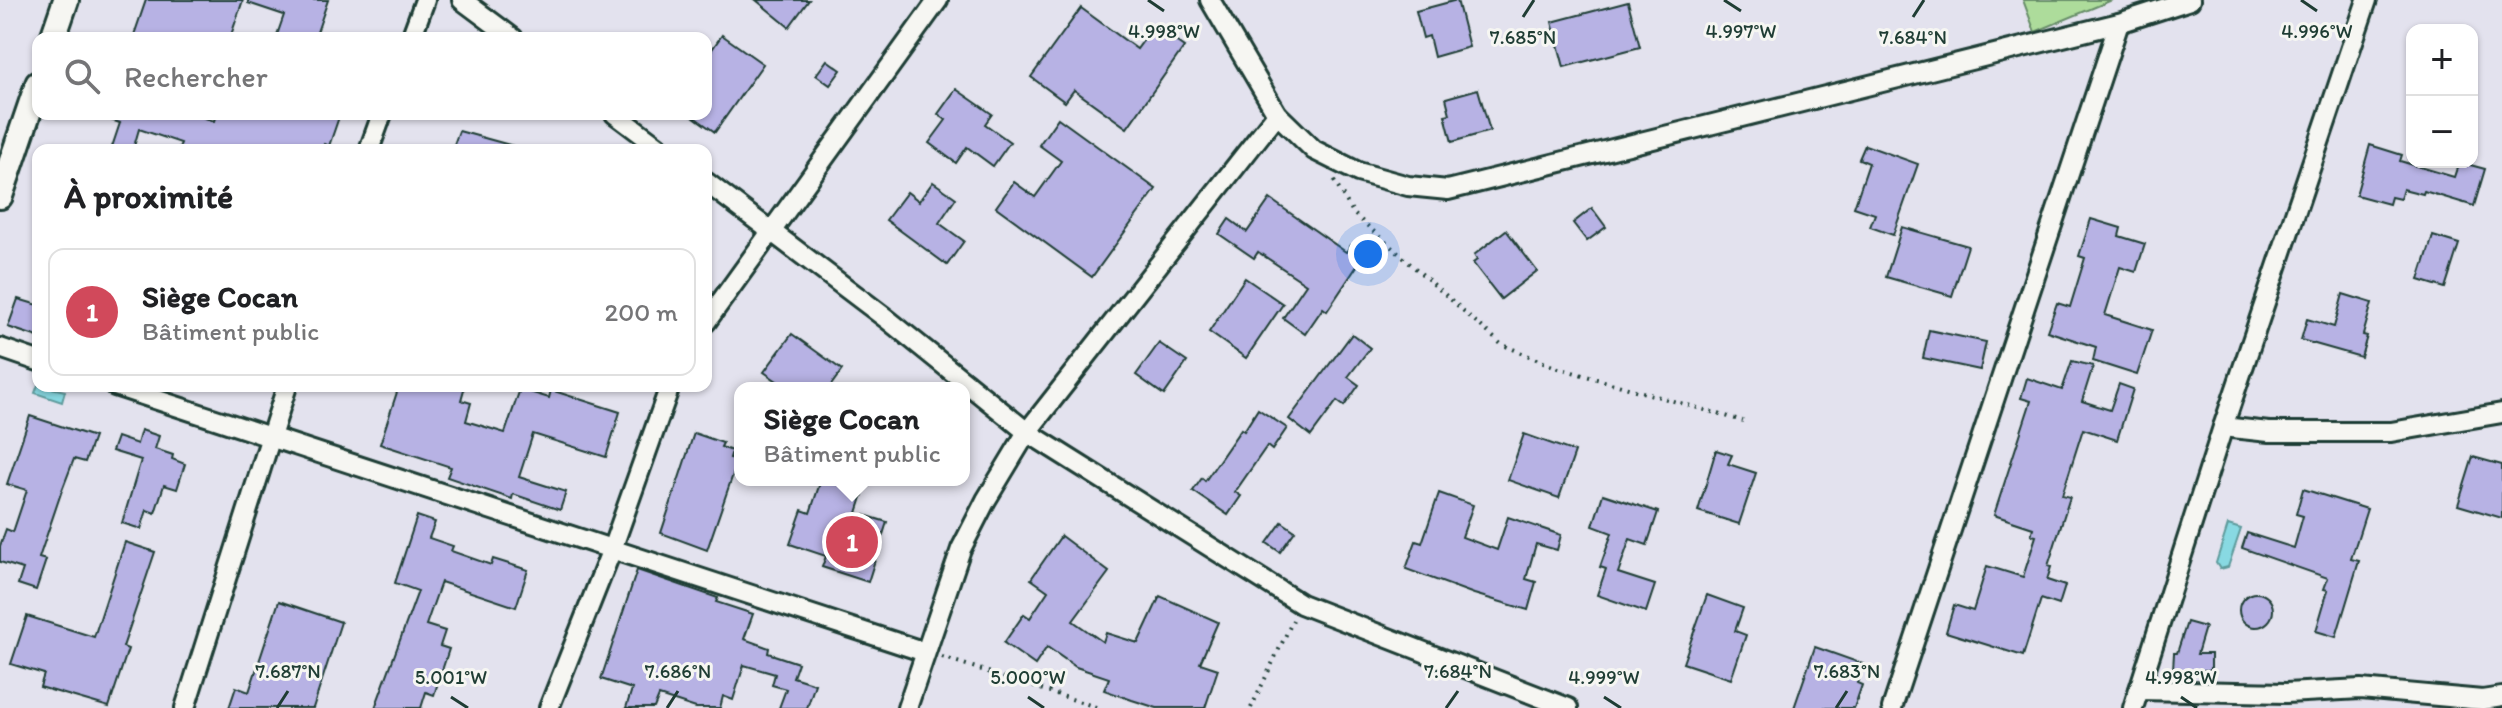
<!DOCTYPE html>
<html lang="fr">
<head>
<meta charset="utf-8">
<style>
	body { margin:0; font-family:Itim,sans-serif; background:#f2f2f2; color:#202124 }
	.controls { position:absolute; right:24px; top:24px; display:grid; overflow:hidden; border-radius:16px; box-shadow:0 2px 6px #0004 }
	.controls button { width:72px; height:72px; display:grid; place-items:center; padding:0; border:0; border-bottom:2px solid #e0e0e0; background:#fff; color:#202124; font:40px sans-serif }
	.you { position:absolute; left:1368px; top:254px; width:28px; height:28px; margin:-20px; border:6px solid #fff; border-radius:50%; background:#1a73e8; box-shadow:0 0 0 12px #1a73e833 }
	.badge { display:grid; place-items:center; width:52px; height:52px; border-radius:50%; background:#d1495b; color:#fff; font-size:26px; font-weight:700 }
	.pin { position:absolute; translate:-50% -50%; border:4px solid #fff; box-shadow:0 2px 8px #0006 }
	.popup { position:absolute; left:734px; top:382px; width:236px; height:104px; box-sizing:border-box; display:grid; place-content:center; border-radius:16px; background:#fff; filter:drop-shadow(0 2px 6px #0005); font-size:26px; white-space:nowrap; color:#757577 }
	.popup b { font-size:30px; color:#202124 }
	.popup::after { content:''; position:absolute; left:50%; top:100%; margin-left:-16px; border:16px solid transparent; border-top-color:#fff }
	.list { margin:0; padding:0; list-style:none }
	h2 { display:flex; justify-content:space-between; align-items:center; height:104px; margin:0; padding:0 32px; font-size:34px }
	h2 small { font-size:26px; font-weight:400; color:#757577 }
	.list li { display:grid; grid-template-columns:52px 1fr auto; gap:24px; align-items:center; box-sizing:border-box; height:128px; margin:0 16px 16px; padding:0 16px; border:2px solid #e0e0e0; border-radius:16px }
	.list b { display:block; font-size:30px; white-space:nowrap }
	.list p { margin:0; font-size:26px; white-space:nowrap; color:#757577 }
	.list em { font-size:26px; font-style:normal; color:#757577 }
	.icon { flex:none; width:44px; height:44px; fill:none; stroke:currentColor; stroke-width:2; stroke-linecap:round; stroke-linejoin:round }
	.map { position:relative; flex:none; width:2502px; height:708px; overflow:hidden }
	.search { position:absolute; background:#fff; box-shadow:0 2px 6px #0004; left:32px; top:32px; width:680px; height:88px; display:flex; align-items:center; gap:20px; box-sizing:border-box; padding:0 28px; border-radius:16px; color:#757577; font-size:30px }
	.panel { position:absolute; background:#fff; box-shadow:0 2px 6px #0004; left:32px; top:144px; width:680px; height:248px; border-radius:16px }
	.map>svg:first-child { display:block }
</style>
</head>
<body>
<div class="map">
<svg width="2502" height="708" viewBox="0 0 2502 708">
	<rect width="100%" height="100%" fill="#e3e2ee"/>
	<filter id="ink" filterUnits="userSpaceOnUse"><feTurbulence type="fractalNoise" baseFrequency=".0125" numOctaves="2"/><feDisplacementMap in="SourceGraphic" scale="16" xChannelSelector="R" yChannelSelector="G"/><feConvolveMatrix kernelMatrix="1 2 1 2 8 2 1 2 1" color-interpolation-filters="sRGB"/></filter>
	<g filter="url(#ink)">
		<path fill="#addc9b" stroke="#668c68" stroke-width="2" d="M2023 0H2112L2035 32Z"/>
		<g fill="#88d9e2" stroke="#5e9b9c" stroke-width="2">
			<path d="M38 385 65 391 62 402 35 393Z"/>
			<path d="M2228 525 2241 529 2228 567 2220 569 2216 563Z"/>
		</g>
		<g fill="#b7b2e4" stroke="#1f3d34" stroke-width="2">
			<path d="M146 0H243L230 38H133Z"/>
			<path d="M248 0H328L315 38H276L284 15 248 3Z"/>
			<path d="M756 0H809L789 27Z"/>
			<path d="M1457 0 1469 47 1434 57 1429 36 1423 38 1416 11Z"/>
			<path d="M1628 2 1640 47 1564 67 1552 22Z"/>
			<path d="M1081 8 1137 49 1154 26 1184 47 1127 128 1074 90 1065 102 1031 77Z"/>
			<path d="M722 35 763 64 715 132 690 114H706V58Z"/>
			<path d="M827 60 841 70 830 85 816 75Z"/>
			<path d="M956 89 992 114 985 124 1010 142 993 166 967 147 956 163 929 143 946 120 938 114Z"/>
			<path d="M1478 89 1490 131 1452 142 1445 115 1450 114 1446 98Z"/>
			<path d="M103 114H193L214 121 216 114H330L339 117 329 146 324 144 322 150H178L181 143 139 129 133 150H111L120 123 102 117Z"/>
			<path d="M1058 118 1156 189 1092 277 996 207 1014 182 1035 197 1061 161 1039 145Z"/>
			<path d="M459 131 517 147 516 150H452Z"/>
			<path d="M1865 145 1918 164 1893 235 1870 227 1875 214 1854 207 1869 163 1859 159Z"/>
			<path d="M2370 145 2402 155 2400 161 2454 177 2459 162 2485 169 2474 206 2424 191 2423 194 2403 189 2400 199 2391 197 2389 204 2356 195Z"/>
			<path d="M933 182 956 198 939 223 964 241 947 265 886 220 907 192 919 201Z"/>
			<path d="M1270 199 1346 252 1351 245 1365 254 1327 311 1323 308 1305 334 1283 318 1306 284 1258 252 1254 258 1219 234 1229 219 1247 232Z"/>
			<path d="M1592 208 1606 227 1587 241 1573 223Z"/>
			<path d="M2091 219 2121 228 2119 236 2145 244 2136 272 2120 267 2105 315 2152 330 2137 375 2093 361 2096 347 2047 331 2057 303 2070 307 2085 258 2079 256Z"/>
			<path d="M1902 227 1968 246 1952 296 1886 277Z"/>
			<path d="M1506 230 1537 271 1501 299 1473 263 1477 260 1474 255Z"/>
			<path d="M2433 236 2459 244 2445 288 2419 280Z"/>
			<path d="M1245 278 1283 304 1246 358 1209 332Z"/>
			<path d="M2343 294 2372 303 2363 335 2367 336 2361 357 2301 340 2307 319 2334 327Z"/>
			<path d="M18 299 38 305V337L8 327Z"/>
			<path d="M1929 330 1986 342 1980 370 1923 358Z"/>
			<path d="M792 334 842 370 829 388H787L764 372Z"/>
			<path d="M1352 334 1370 348 1348 377 1359 385 1344 406 1337 401 1311 436 1289 419Z"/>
			<path d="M1159 343 1187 362 1164 395 1136 375Z"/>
			<path d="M2072 361 2093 366 2082 401 2110 410 2119 384 2133 389 2117 440 2083 429 2062 495 2070 497 2048 566 2051 567 2047 580 2065 586 2059 605 2041 599 2023 656 1946 632 1954 605 1973 611 1987 566 2023 577 2036 536 2031 535 2033 528 1994 515 2031 401 2021 398 2027 378 2062 390Z"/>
			<path d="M399 386H465L461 400 471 403 466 421 505 433 520 389 549 398 551 390 620 412 606 457 533 434 519 477 566 492 560 510 513 494 512 499 447 477 451 467 380 444Z"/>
			<path d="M1258 409 1287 428 1272 450 1267 446 1235 492 1241 496 1228 515 1193 491 1202 478 1205 481 1241 429 1244 431Z"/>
			<path d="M30 416 94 437 85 462 74 459 61 493 39 558 46 560 36 590 18 584 23 569 0 562V546L6 529 13 532 27 490 7 484Z"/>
			<path d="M141 430 159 436 155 449 173 455 172 459 185 464 177 489 164 485 155 513 147 510 141 529 122 523 141 460 112 451 117 437 137 444Z"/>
			<path d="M694 433 723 443 721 447 732 451 730 458 738 460 707 550 661 533Z"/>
			<path d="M1524 434 1575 452 1559 498 1508 480Z"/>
			<path d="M1716 450 1732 455 1728 464 1756 473 1739 524 1698 511Z"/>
			<path d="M2473 457 2502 465V518L2458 505Z"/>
			<path d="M821 480H844L842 484 864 491 857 513 887 522 868 582 822 567 826 556 790 544 802 510 810 513Z"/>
			<path d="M2303 489 2367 509 2351 559 2359 561 2336 637 2316 631 2328 590 2324 589 2328 578 2242 548 2247 533 2294 548 2303 516 2296 514Z"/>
			<path d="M1439 493 1473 505 1462 537 1497 550 1508 517 1561 535 1557 550 1536 544 1526 579 1536 582 1528 610 1474 594 1406 569 1416 541 1422 543Z"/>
			<path d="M1603 494 1658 512 1647 545 1630 539 1618 573 1655 585 1646 612 1597 595 1606 569 1600 567 1612 533 1593 526Z"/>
			<path d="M417 516 435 522 429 538 453 546 451 551 491 565 493 559 528 570 516 607 441 582 426 625 445 631 440 646 449 649 434 695 426 692 421 708H375L418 591 395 583Z"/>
			<path d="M1282 522 1295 531 1280 552 1267 543Z"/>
			<path d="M1061 536 1109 572 1073 621 1103 642 1106 633 1138 643 1160 596 1218 622 1200 663 1218 669 1205 708H1157L1132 700 1104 690 1109 678 1076 667 1047 647 1035 665 1004 643 1024 614 1030 618 1048 591 1031 579Z"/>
			<path d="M125 542 155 552 123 647 128 649 109 707 40 687 44 674 11 664 27 616 94 637Z"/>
			<path d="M637 570 718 598 716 602 753 614 744 639 769 648 768 653 798 663 793 677 815 684 807 708H779L786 689 772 685 775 674 744 665 733 700 723 696 720 708H696L659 696 654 708H626L632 689 601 679Z"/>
			<circle cx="2256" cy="610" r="17"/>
			<path d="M1707 595 1743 608 1735 631 1746 635 1731 679 1683 663Z"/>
			<path d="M279 601 341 622 313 708H229L236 687 249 692Z"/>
			<path d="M2187 622 2205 627 2197 654H2211V670H2173L2174 653H2177Z"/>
			<path d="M1815 647 1863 664 1857 683 1862 685 1854 708H1794Z"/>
		</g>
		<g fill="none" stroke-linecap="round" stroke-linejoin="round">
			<defs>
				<g id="minor">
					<path d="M462 0 513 38"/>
					<path d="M1210 0 1277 114 1314 150 1358 172 1408 186 1448 190 2119 23 2190 0"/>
					<path d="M411 38 425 0"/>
					<path d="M615 114 663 150"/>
					<path d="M369 150 382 114"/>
					<path d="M706 182 887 319 1027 432 1301 604 1568 708"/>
					<path d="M706 322 938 0"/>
					<path d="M0 348 38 361"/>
					<path d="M115 386 925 652"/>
					<path d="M2223 427 2269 432H2391L2502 413"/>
					<path d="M2139 690 2286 693 2361 689 2482 700 2502 697"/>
					<path d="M185 708 287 386"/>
					<path d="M549 708 612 549 670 386"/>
					<path d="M907 708 961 549 986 500 1027 432 1277 114"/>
					<path d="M1892 708 2119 23"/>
					<path d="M2133 708 2223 427 2367 0"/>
				</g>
				<g id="tertiary">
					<path d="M53 38 66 0"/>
					<path d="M0 196 38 84"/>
				</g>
			</defs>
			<use href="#minor" stroke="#1f3d34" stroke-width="24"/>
			<use href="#tertiary" stroke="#1f3d34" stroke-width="30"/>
			<g stroke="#1f3d34" stroke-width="4" stroke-dasharray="2 6" stroke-linecap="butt">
				<path d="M1334 181 1354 214 1501 344 1555 367 1743 421"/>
				<path d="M942 657 1099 708"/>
				<path d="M1251 708 1293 620"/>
			</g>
			<use href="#minor" stroke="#f6f6f2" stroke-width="18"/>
			<use href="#tertiary" stroke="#f6f6f2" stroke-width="24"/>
		</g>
	</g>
	<path fill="none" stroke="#1f3d34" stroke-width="3" d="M1148 0 1164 11M1724 0 1741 11M2301 0 2317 11M1523 17 1534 0M1913 17 1924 0M451 697 468 708M1028 697 1044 708M1604 697 1621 708M2181 697 2197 708M277 708 288 691M667 708 678 691M1446 708 1458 691M1836 708 1847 691"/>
	<g font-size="20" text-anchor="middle" fill="#1f3d34" stroke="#f6f6f2" stroke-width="6" stroke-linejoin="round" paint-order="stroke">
		<text x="2317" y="38">4.996°W</text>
		<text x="1164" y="38">4.998°W</text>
		<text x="1741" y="38">4.997°W</text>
		<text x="1523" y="44">7.685°N</text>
		<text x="1913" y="44">7.684°N</text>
		<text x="288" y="678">7.687°N</text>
		<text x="678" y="678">7.686°N</text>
		<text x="1458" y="678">7.684°N</text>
		<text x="1847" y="678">7.683°N</text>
		<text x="451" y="684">5.001°W</text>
		<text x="1028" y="684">5.000°W</text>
		<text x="1604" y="684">4.999°W</text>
		<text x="2181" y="684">4.998°W</text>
	</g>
</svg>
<div class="controls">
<button>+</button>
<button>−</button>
</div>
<div class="you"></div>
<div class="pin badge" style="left:852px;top:542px">1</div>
<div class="popup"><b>Siège Cocan</b>Bâtiment public</div>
<div class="search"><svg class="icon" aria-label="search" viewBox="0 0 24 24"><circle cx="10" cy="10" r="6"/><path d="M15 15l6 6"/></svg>Rechercher</div>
<section class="panel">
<h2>À proximité<small></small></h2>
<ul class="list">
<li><span class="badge">1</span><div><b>Siège Cocan</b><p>Bâtiment public</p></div><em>200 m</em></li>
</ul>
</section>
</div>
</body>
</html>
